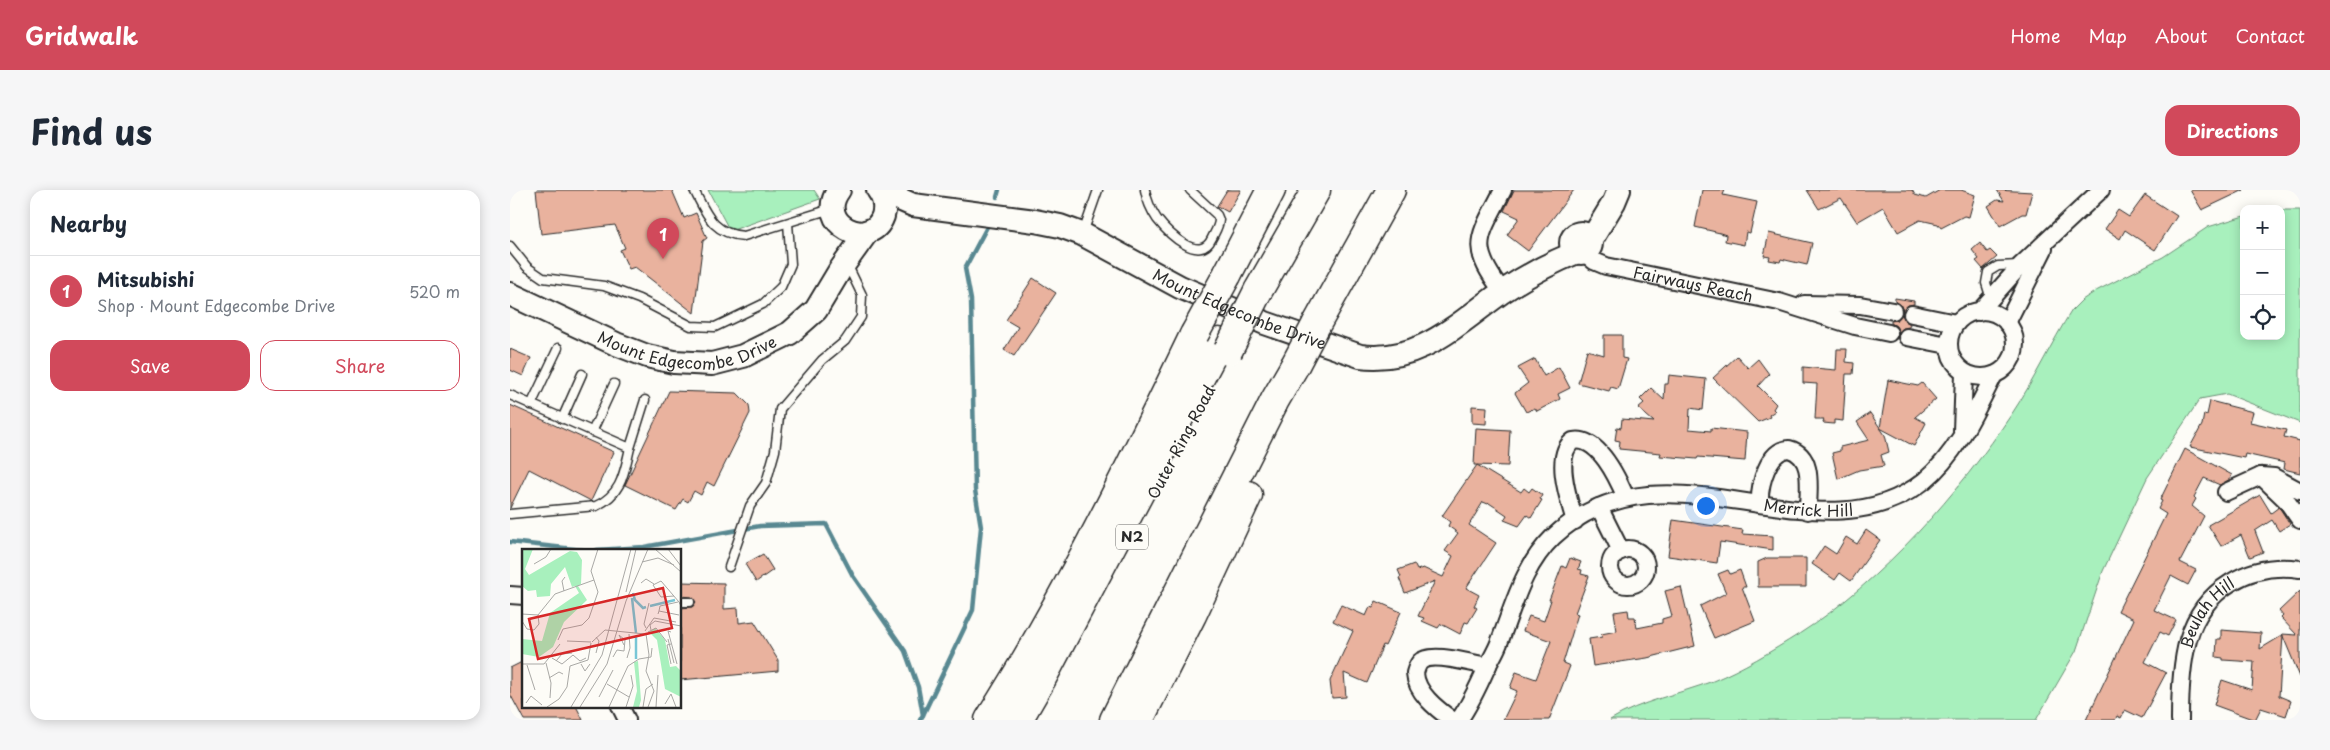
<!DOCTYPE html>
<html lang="en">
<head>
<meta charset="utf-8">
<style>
	body { margin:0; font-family:"Playpen Sans",sans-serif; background:#f6f6f7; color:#1f2937 }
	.controls { position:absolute; right:15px; top:15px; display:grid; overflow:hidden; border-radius:10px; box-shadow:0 2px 12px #0003 }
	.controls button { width:45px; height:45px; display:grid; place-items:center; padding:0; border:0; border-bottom:1px solid #e0e1e3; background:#fff; color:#1f2937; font:25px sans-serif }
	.you { position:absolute; left:1195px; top:315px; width:18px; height:18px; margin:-12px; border:4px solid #fff; border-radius:50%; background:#1a73e8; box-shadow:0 0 0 8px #1a73e833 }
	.badge { display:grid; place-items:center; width:32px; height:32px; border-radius:50%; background:#d1495b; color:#fff; font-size:16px; font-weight:700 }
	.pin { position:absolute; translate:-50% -41px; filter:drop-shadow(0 1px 2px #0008) }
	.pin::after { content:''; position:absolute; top:26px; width:18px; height:15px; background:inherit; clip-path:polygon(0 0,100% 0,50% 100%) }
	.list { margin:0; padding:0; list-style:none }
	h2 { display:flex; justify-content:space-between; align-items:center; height:65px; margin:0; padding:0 20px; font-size:21px }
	h2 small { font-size:16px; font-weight:400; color:#747a83 }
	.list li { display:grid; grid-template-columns:32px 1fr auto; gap:15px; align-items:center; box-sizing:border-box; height:70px; padding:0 20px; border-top:1px solid #e0e1e3 }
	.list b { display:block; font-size:19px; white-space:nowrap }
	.list p { margin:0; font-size:16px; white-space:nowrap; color:#747a83 }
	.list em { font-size:16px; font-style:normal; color:#747a83 }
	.actions { display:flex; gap:10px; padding:15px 20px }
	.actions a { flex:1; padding:11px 0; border:1px solid #d1495b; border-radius:15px; text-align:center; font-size:18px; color:#d1495b }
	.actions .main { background:#d1495b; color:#fff }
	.icon { flex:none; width:28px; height:28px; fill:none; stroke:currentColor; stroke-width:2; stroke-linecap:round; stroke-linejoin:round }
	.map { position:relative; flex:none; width:1790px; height:530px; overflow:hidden; border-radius:15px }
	header { display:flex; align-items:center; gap:30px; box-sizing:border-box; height:70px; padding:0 25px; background:#d1495b; color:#fff }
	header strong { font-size:24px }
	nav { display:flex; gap:28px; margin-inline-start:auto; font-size:18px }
	.intro { display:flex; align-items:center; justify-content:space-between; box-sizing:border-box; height:120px; padding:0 30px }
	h1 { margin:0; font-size:35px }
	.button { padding:12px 22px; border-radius:15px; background:#d1495b; color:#fff; font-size:18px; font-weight:700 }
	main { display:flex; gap:30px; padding:0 30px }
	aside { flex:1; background:#fff; border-radius:15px; box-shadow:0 2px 12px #0003 }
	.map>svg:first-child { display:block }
</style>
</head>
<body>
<header>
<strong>Gridwalk</strong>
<nav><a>Home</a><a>Map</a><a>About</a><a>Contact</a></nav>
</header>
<div class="intro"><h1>Find us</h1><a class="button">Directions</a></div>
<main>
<aside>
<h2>Nearby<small></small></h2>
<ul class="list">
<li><span class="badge">1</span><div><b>Mitsubishi</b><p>Shop · Mount Edgecombe Drive</p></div><em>520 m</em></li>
</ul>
<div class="actions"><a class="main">Save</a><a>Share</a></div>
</aside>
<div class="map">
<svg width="1790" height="530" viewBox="0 0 1790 530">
	<rect width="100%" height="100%" fill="#fdfcf7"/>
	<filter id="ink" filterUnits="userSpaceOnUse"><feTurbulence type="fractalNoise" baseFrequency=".02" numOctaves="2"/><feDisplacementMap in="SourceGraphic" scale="10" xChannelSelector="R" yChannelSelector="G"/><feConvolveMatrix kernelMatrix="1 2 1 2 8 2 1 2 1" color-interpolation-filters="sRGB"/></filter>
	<g filter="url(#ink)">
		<g fill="#a8f0bd" stroke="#6a8e74">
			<path d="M198 0H304L310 9 220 41Z"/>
			<path d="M1771 20H1790V233L1717 204 1690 209 1637 288 1593 381 1566 461 1526 530H1100C1131 511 1169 504 1203 491 1232 479 1262 461 1289 444 1371 392 1450 302 1503 222 1525 189 1541 153 1562 120L1572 110 1586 101 1653 67 1698 37 1734 26V146H1771Z"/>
		</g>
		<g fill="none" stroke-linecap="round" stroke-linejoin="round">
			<g stroke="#598891" stroke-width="4.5">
				<path d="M487 7 489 0"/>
				<path d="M0 352 73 360"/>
				<path d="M87 360 134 357 250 336 316 334 343 386 395 461 408 497 413 525 410 530"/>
				<path d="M413 525 463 420 471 337 465 300 461 110 455 78 478 35"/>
			</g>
		</g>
		<g fill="#e9b29e" stroke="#2b2b2b">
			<path d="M26 0H162L174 28 186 23 197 48 193 51 184 123 125 77 119 79 110 60 115 58 105 35 31 44Z"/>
			<path d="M717 0H731L718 22 707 16Z"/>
			<path d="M1004 0H1064L1018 61 997 45 1009 28 994 21Z"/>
			<path d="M1192 0H1215L1213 5 1247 12 1240 43 1236 42 1234 55 1215 51 1216 45 1210 43 1185 37Z"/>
			<path d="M1297 0H1402L1405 5 1416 8 1430 0H1451L1465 5 1459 27 1454 26 1431 38 1428 34 1410 30 1388 42 1373 17 1347 32 1331 8 1309 19Z"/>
			<path d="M1487 0 1522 2 1516 24H1512L1490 36 1478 16 1487 10 1494 11Z"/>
			<path d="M1680 0H1734L1692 20Z"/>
			<path d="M1635 5 1667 26 1645 60 1615 40 1610 49 1595 39 1608 20 1619 27Z"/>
			<path d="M1259 43 1302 53 1297 75 1271 69 1270 72 1259 70 1260 67 1254 66Z"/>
			<path d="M1470 53 1477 62 1480 60 1487 67 1473 79 1466 71 1469 69 1462 60Z"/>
			<path d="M523 88 546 103 504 166 494 160 508 137 496 130Z"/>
			<path d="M1385 108 1404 111V114L1398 115 1393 121 1390 114 1385 111Z"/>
			<path d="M1392 124 1395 131 1400 134 1399 137 1393 138 1389 142 1386 136 1381 133V131L1387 130Z"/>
			<path d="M1094 145H1112V168L1117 169 1108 199 1101 197 1099 201 1068 193 1077 160 1094 165Z"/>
			<path d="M0 159 21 168 13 186 0 180Z"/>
			<path d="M1327 159H1337L1336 172 1344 173 1343 184H1336L1333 231 1324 230V234L1313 233 1314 229H1305L1307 194 1293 193V177L1326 180Z"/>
			<path d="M1227 166 1238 178 1248 169 1259 184 1248 196 1266 214 1263 219 1265 221 1259 225 1260 227 1248 232 1203 188Z"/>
			<path d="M1025 169 1034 186 1049 177 1060 198 1048 204 1050 209 1027 221 1025 218 1016 222 1005 203 1018 193 1008 178Z"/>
			<path d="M1159 185 1196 189 1193 220 1180 218 1179 239 1201 241V238L1237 242 1235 271 1188 267 1187 269 1150 266 1151 263 1109 259 1110 251 1105 250 1107 237 1111 238 1112 229 1144 232 1128 218 1134 213 1130 209 1141 198 1154 210 1155 194H1158Z"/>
			<path d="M1378 190 1408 196 1412 193 1426 209 1405 227 1416 233 1404 256 1370 238Z"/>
			<path d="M159 201 227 203 239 215 240 223 204 296 197 292 191 305 184 301 178 312 173 309 166 320 115 295Z"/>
			<path d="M1700 211 1743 222 1740 232 1776 240 1774 247 1790 251V283L1774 279 1775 273 1735 264 1734 268 1680 257 1692 235 1694 224 1697 225Z"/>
			<path d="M0 215 104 262 81 311 19 279 0 318Z"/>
			<path d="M962 216 977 217 976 234 962 233Z"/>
			<path d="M1360 223 1375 245 1379 262 1371 265 1374 276 1349 280 1328 289 1322 263 1330 261V257L1359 250 1347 232Z"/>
			<path d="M966 238 1000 240 998 276 964 275Z"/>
			<path d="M1675 259 1722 285 1720 289 1710 295 1694 288 1684 307 1686 309 1682 316 1694 326 1670 372 1686 380 1678 395 1661 386 1644 420 1666 430 1658 446 1650 442 1635 472 1656 483 1632 528 1615 520 1611 528 1607 526 1605 530H1576L1624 429 1608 421 1656 324 1648 319 1652 311 1650 310Z"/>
			<path d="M967 275 1011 302 1014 298 1019 302 1022 298 1032 305 1030 309 1032 310 1021 328 1017 325 1009 336 994 330 997 325 979 313 978 314 973 312 959 335 986 353 956 398 969 405 964 416 967 418 958 433 955 432 950 444 931 434 928 438 912 431 914 428 908 426 925 391 895 403 889 388 891 387 888 380 904 374 907 380 913 378 933 387 943 366 935 361 948 343 938 336 940 332 932 326Z"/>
			<path d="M1750 305 1761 323 1769 317 1780 334 1769 341 1762 330 1745 341 1753 362 1740 367 1731 345 1711 356 1698 335Z"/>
			<path d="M1163 330 1233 340 1232 344 1263 346V360L1210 352 1207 373 1158 366Z"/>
			<path d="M1356 340 1370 350 1341 391 1330 383 1325 390 1302 374 1314 356 1326 364 1336 347 1347 354Z"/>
			<path d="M253 364 263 380 246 392 235 374Z"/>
			<path d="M1060 368 1071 372 1068 379 1072 380 1071 384 1079 386 1065 423 1068 424 1053 473 1060 476 1039 530H993L1007 501 1000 498 1006 482 1026 489 1041 451 1013 441 1019 426 1034 431 1041 410H1039L1052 376 1056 378Z"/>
			<path d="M1257 368H1296V397H1248V372Z"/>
			<path d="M1218 380 1220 384 1230 380 1236 397H1232L1245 431 1204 448 1190 416 1216 403 1208 384Z"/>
			<path d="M170 392 214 393V419L228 418 229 433 244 431 268 470V481L170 490V418L182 417 186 412 182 407 170 406Z"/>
			<path d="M1171 397 1185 456 1137 468 1083 476 1079 449 1092 447 1091 444 1107 441 1104 422 1118 420 1119 427H1125L1127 438 1152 433V429L1162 426 1155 401Z"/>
			<path d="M1790 401V487L1772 444 1787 445 1771 428 1773 426 1769 421Z"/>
			<path d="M866 411 891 422 875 456 873 455 857 493 834 483 836 507 822 508 820 491 843 441 823 431 831 415 856 426 860 417 863 418Z"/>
			<path d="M1711 440 1751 443 1750 459 1773 445 1769 506 1781 511 1776 526 1751 518 1745 530 1704 515 1712 490 1742 500 1744 472 1713 470V468L1706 467 1707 449H1711Z"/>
			<path d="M14 471V516H66L73 530H14L0 504V478Z"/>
		</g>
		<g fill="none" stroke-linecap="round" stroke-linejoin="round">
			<defs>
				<g id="lane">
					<path d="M184 0C197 25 203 44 234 46L321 19"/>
					<path d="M635 0C637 11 641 20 647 29 658 43 690 75 702 48 705 42 709 36 709 30L707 25 680 0"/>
					<path d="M573 43 588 0"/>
					<path d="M0 56 17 77 33 88 94 96 129 109 181 136 205 137 253 114 271 97 281 74 278 33"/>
					<path d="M1481 109 1476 93 1478 82 1488 76 1509 75"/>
					<path d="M0 205 120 258 135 210"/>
					<path d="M21 215 48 158"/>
					<path d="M52 229 72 184"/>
					<path d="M82 242 104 194"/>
					<path d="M0 324 86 316C112 304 114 283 120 258"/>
					<path d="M219 377 240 316 256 293 265 261 270 219 312 170 335 151 351 127 352 105 338 76"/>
					<path d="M170 412H180"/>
				</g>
				<g id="street">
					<path id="s1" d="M1075 63 1084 71 1096 76 1269 112 1345 136 1379 143"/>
					<path d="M993 102C957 55 969 48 993 0"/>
					<path d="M1294 114 1350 115 1383 121"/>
					<circle cx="1472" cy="154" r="33"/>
					<path d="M1469 122 1511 75 1591 0"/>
					<path d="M1402 124 1446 133"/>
					<path d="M1497 133 1534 59"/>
					<path d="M1397 147 1438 155"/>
					<path d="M1452 241 1454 183"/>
					<path d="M1751 286 1764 287 1790 301"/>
					<path d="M1716 302 1751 286 1776 310 1790 330"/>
					<path d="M1250 313C1249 295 1258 260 1279 259 1305 266 1298 300 1298 321"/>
					<path d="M1089 317 1111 361"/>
					<path d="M1065 331C1059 311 1043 265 1063 251 1088 245 1108 289 1116 308"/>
					<circle cx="1118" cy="377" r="18"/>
					<path d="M0 405 14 406"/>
					<path d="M110 516 117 530"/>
					<path d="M942 530C927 519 906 503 905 483 906 480 907 475 910 472 921 461 963 474 978 476"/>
					<path id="s2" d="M949 530C961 513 969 495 977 477 981 469 986 461 989 453 1004 415 1013 376 1043 347 1156 241 1307 376 1414 291 1446 265 1466 221 1484 185"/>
					<path id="s3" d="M1670 530C1670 505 1671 475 1678 450 1693 399 1739 372 1790 379"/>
				</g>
				<g id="secondary">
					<path d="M329 0C304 33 360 62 373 26 376 16 374 8 368 0"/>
					<path id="s4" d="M369 0 403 15 525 31 550 36 572 44 670 97 755 133 850 166C909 174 947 134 992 102 1016 86 1040 73 1067 62"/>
					<circle cx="1071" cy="53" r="10"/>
					<path d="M1081 50 1104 12 1109 0"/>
					<path id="s5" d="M0 104 106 154 137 166 164 172 202 174 233 166 280 143 306 120 330 80 358 41"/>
				</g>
				<g id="highway">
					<path d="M717 85 761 0"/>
					<path d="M748 101 806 0"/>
					<path d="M806 135 881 0"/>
					<path d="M479 530C557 407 621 276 684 145"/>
					<path d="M508 530 530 492 709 152"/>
					<path d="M604 530 765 210 784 177"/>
					<path d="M629 530 682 425 738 305"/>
				</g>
			</defs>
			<use href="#lane" stroke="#2b2b2b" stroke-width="11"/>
			<use href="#street" stroke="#2b2b2b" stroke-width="20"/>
			<use href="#secondary" stroke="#2b2b2b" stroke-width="26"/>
			<use href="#highway" stroke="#2b2b2b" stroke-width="31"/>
			<use href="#lane" stroke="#fdfcf7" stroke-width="8"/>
			<use href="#street" stroke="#fdfcf7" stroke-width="16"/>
			<use href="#secondary" stroke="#fdfcf7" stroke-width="22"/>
			<use href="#highway" stroke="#fdfcf7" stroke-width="28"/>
			<defs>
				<g id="highway-bridge">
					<path d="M684 145 717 85"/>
					<path d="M718 161 748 101"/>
					<path d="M784 177 806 135"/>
				</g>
			</defs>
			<use href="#highway-bridge" stroke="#2b2b2b" stroke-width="31" stroke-linecap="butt"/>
			<use href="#highway-bridge" stroke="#fdfcf7" stroke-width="28"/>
		</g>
	</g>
	<g text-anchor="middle" stroke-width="4" stroke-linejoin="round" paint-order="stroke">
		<rect fill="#fdfcf7" stroke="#6a6a68" stroke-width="1" x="606" y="334.5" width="32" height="25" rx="4"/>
		<g font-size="15" font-weight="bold" fill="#2b2b2b">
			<text x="622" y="352">N2</text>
		</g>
		<g font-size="16" fill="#2b2b2b" stroke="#fdfcf7">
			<text dy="6" stroke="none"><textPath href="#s1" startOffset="114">Fairways Reach</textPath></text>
			<text dy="6" stroke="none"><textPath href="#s4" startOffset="384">Mount Edgecombe Drive</textPath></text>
			<text dy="6" stroke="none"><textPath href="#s5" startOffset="191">Mount Edgecombe Drive</textPath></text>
			<text transform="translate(671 252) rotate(-62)" y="6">Outer Ring Road</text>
			<text dy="6" stroke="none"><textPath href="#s2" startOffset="474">Merrick Hill</textPath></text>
			<text dy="6" stroke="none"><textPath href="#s3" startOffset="114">Beulah Hill</textPath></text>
		</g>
	</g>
	<g transform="translate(12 359)">
		<rect width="159" height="159" fill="#fdfcf7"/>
		<path d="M0 0H11L3 20 7 26 48 2 55 3 60 11 59 35 56 37 65 51 42 73 31 98 17 108 0 105V90L20 92 28 64 57 44 53 37 50 38 43 18 29 35 28 47 15 48 14 41 6 42 0 37ZM133 79 143 91 148 118 154 117 159 122V148L143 140 135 91 127 83ZM116 112 119 151 117 158H111L115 142 112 113Z" fill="#a8f0bd"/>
		<path fill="none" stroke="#78c6d5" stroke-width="2.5" d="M111 44 113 51 121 59 124 58M110 49 114 84M128 57 153 51M114 87V110"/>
		<path fill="none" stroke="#a9a8a5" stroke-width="1" d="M133 0 159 23M146 0 159 17M120 13 136 9 152 16M12 15 24 8 29 0M119 34 124 30 132 35M42 42 40 32 43 28M104 43 114 0M152 47 139 48 131 36 139 32 157 53 159 57M137 62 138 57 156 53M0 65 16 66 33 45 72 31M136 65 137 62 157 66M0 72 5 80 12 81 17 75 16 66M124 79 122 75 127 54M129 81 128 76 133 72 159 77M123 82 132 69 154 73M126 83 134 79 145 93M149 83 146 82 155 115M124 85 127 106 124 122 132 142 126 158M146 90 152 114M36 91 41 80 60 76 67 69 76 43 69 22 76 0M45 92 69 93M70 93 83 81 123 85M102 102 103 91 97 86 102 96M74 104 77 92 74 88M91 108 95 101 102 102M30 109 40 115 51 106 58 112 64 109M105 109 108 99 107 85M34 112 40 105 50 104M24 114 29 134 28 149M0 115H22L38 95M59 115 63 122 68 115M149 115 145 96 149 95M5 116 13 141M27 129 37 123 41 125M85 135 107 148M77 148 91 121M4 154 9 147 20 156M143 155 149 145 154 158M25 158 37 150 45 138 48 117 66 111 69 94M49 158 80 106 109 0M58 158 85 115 104 52 126 0M87 158 106 117 117 110 129 108 130 99M104 158 111 137 109 126M121 158 124 140 131 135M134 158 136 126"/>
		<path fill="#d62828" fill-opacity="0.15" stroke="#d62828" stroke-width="2.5" d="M141 39 150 79 16 110 7 70Z"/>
		<rect width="159" height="159" fill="none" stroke="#2b2b2b" stroke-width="2.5"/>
	</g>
</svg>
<div class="controls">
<button>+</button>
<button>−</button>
<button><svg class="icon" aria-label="locate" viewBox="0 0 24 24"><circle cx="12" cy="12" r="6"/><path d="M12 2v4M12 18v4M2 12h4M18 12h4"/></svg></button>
</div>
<div class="you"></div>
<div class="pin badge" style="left:153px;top:69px">1</div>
</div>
</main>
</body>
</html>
